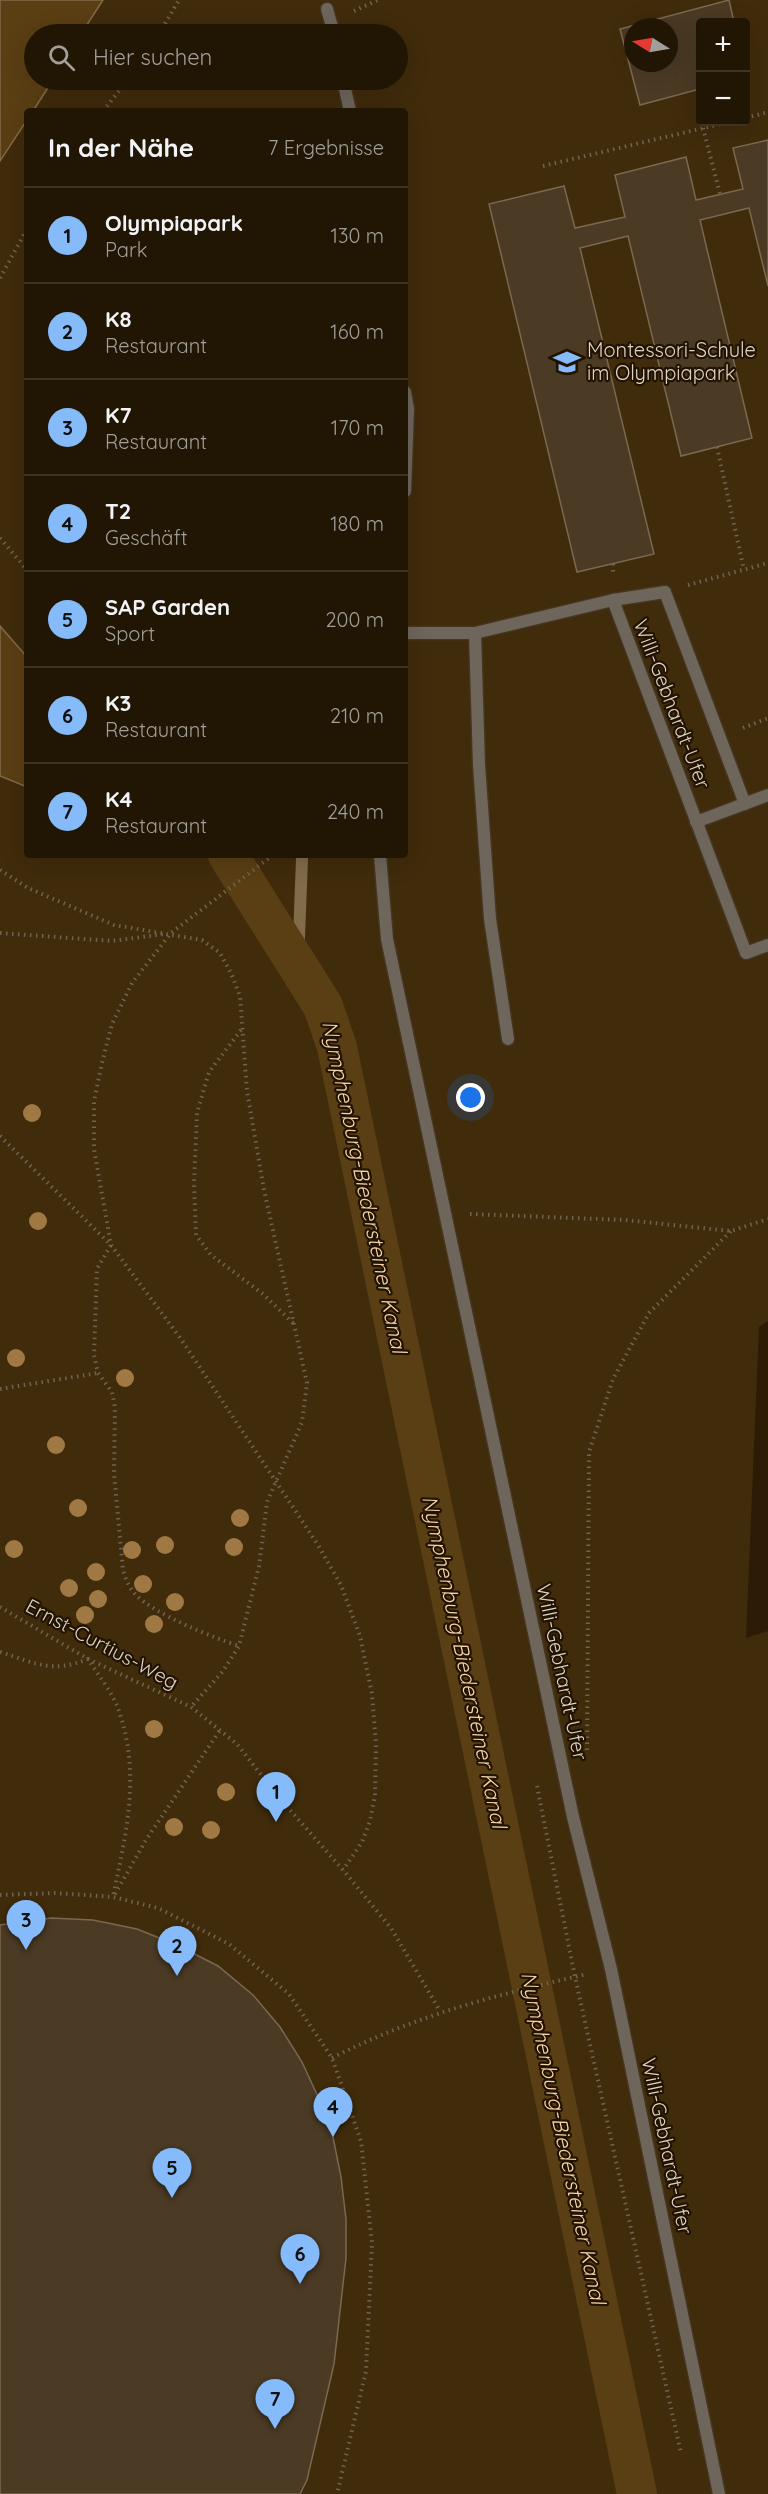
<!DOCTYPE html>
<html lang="de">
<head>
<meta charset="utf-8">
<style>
	body { margin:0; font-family:Quicksand,sans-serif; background:#2d2213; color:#f1f3f6 }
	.controls { position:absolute; right:18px; top:18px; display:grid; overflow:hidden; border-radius:6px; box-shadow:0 6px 24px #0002 }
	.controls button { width:54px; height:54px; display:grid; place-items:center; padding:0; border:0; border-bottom:2px solid #3e3426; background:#211504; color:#f1f3f6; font:30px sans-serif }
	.compass { position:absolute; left:624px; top:18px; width:54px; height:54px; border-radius:50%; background:#211504; box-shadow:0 6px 24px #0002; rotate:281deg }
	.you { position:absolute; left:471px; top:1098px; width:21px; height:21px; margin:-15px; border:4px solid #fff; border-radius:50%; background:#1a73e8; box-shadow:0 0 0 9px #1a73e833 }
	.badge { display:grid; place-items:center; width:39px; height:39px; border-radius:50%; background:#86bbfb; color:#111; font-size:20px; font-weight:700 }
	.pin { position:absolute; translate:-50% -50px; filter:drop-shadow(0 2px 3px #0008) }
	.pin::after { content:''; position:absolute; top:32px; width:21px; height:18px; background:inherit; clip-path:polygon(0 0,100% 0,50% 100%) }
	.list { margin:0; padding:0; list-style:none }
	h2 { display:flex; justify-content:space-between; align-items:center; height:78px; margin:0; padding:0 24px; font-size:26px }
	h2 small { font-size:20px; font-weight:400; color:#a29f9a }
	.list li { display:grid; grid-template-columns:39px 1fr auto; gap:18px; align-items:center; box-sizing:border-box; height:96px; padding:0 24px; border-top:2px solid #3e3426 }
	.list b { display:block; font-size:22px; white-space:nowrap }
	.list p { margin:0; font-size:20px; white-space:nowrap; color:#a29f9a }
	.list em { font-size:20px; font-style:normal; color:#a29f9a }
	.icon { flex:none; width:33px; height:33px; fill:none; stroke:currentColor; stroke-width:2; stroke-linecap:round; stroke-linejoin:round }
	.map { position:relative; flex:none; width:768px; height:2494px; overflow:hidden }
	.search { position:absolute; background:#211504; box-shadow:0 6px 24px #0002; left:24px; top:24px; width:384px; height:66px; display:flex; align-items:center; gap:15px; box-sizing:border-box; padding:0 21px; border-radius:33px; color:#a29f9a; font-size:22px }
	.panel { position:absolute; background:#211504; box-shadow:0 6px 24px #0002; left:24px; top:108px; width:384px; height:750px; border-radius:6px }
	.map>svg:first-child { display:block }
</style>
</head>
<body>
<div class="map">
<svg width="768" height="2494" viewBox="0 0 768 2494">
	<rect width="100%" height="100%" fill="#2c1c06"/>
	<path fill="#402b0b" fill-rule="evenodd" d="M0 0H768V1321L759 1327 746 1638 768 1631V2494H0ZM700 22H746V122H700ZM633 27H669V63H633ZM34 34H398V80H34ZM27 111H405V855H27Z"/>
	<g fill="#5a3e14" stroke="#816b49" stroke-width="1.5">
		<path d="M0 0H103L81 34H34V80H53L33 111H27V120L0 161Z"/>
		<path d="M0 626 27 657V787L0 776Z"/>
	</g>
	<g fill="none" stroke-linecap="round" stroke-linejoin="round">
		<path stroke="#816b49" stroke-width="12" d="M298 963 302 859"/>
		<path stroke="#5a3e14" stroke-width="40" d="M228 855 323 1006 337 1047 637 2494"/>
	</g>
	<g fill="#4b3a24" stroke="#7b6850" stroke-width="1.5" fill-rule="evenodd">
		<path d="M729 0 734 22H700V89L640 105 620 29ZM633 27H669V63H633Z"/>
		<path d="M768 140V286L749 208 700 220 752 438 681 456 628 236 580 248 654 554 577 572 489 204 564 186 575 228 625 217 615 175 686 157 696 200 743 189 733 148Z"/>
		<path d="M51 1918 93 1920 137 1929 177 1945 218 1966 253 1995 280 2027 302 2062 319 2099 333 2137 341 2177 346 2219V2258L334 2364 307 2480 300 2494H0V1925Z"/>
	</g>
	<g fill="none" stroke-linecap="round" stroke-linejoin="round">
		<defs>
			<g id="lane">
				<path d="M613 600 746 953 768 945"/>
				<path d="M405 633H475L613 600 665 592 745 804"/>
				<path d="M475 633 479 765 490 919 508 1039"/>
				<path d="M696 822 768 795"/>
			</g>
			<g id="street">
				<path d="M327 9 334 34"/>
				<path d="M343 80 350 111"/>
				<path d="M405 392 408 409 405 491"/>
				<path d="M380 855 387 939 573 1817 611 1969 719 2494"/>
			</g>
		</defs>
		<use href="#lane" stroke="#453621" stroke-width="15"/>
		<use href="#street" stroke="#453621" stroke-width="15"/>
		<g stroke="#716351" stroke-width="4" stroke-dasharray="1.5 4.5" stroke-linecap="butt">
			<path d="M354 11 378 0"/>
			<path d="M159 34 179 0"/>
			<path d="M103 111 128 80"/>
			<path d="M746 118 768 112"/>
			<path d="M703 128 720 194"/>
			<path d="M543 166 729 122"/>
			<path d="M0 278 27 229"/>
			<path d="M717 447 744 570"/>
			<path d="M0 538 27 570"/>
			<path d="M613 564V575"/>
			<path d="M688 585 768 563"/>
			<path d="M743 728 768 718"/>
			<path d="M273 855 171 933 132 983 112 1024 102 1063 94 1101V1149L111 1245 181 1339 318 1545 341 1585 360 1636 372 1694 376 1745 375 1795 370 1821 362 1842 343 1870"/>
			<path d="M0 870 28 888 114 925 202 940 220 953 231 973 240 996 247 1091 264 1190 307 1383 302 1422 267 1502 259 1566 239 1646 223 1671 191 1707"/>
			<path d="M0 933 112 941 165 934"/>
			<path d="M241 1030 209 1072 197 1113 194 1183 196 1235 211 1255 263 1294 295 1325"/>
			<path d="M0 1136 111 1245 97 1269 94 1355 98 1373 112 1392 115 1407 114 1473 123 1570C126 1580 129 1588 136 1595 154 1614 214 1638 239 1646"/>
			<path d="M470 1214 625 1220 731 1231 768 1219"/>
			<path d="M0 1389 98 1373"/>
			<path d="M0 1607 88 1659 191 1707 237 1744 281 1800 343 1870 391 1928 440 2011"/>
			<path d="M0 1652C36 1663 51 1674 88 1659 98 1675 113 1693 119 1711 141 1776 126 1833 113 1897"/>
			<path d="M587 1750 589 1452 613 1379 649 1313 731 1231"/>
			<path d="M537 1786 575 1977 681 2453"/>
			<path d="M115 1894 146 1840 220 1730"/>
			<path d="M0 1895 55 1893 113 1897 158 1908 229 1944 289 1994 332 2058 361 2141 372 2243 366 2371 337 2494"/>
			<path d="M332 2058C419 2014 493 1996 587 1974"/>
		</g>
		<use href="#lane" stroke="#6e655b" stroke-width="12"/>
		<use href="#street" stroke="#6e655b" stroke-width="12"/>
	</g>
	<g fill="#9f7843">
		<circle cx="32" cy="1113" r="9"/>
		<circle cx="38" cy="1221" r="9"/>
		<circle cx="16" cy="1358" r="9"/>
		<circle cx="125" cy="1378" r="9"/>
		<circle cx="56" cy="1445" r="9"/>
		<circle cx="78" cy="1508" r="9"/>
		<circle cx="240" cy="1518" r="9"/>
		<circle cx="165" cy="1545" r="9"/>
		<circle cx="234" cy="1547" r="9"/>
		<circle cx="14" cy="1549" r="9"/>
		<circle cx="132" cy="1550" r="9"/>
		<circle cx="96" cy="1572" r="9"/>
		<circle cx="143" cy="1584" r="9"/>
		<circle cx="69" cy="1588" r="9"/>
		<circle cx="98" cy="1599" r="9"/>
		<circle cx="175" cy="1602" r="9"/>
		<circle cx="85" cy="1615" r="9"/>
		<circle cx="154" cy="1624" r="9"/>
		<circle cx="154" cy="1729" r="9"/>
		<circle cx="226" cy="1792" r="9"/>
		<circle cx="174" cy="1827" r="9"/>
		<circle cx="211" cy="1830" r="9"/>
	</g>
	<defs>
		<symbol id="school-bare" viewBox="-9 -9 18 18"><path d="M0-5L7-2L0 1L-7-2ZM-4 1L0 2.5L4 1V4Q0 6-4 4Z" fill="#86bbfb" stroke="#221300" stroke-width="2.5" paint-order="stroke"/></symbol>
	</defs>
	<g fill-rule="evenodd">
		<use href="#school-bare" x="548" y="343" width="38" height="38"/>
	</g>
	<g text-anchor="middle" stroke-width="4.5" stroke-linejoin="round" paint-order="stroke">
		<g font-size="20" fill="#ddd3c6" stroke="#221300" text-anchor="start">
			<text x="587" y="357">Montessori-Schule<tspan x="587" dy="23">im Olympiapark</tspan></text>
		</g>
		<g font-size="20" fill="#ddd3c6" stroke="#221300">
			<text transform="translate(672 704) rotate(69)" y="7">Willi-Gebhardt-Ufer</text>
			<text transform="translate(102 1644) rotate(28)" y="7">Ernst-Curtius-Weg</text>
			<text transform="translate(562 1672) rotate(78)" y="7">Willi-Gebhardt-Ufer</text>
			<text transform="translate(667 2146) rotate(78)" y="7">Willi-Gebhardt-Ufer</text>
		</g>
		<g font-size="21" font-style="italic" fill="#f7d4a8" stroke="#221300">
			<text transform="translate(364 1187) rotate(78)" y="7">Nymphenburg-Biedersteiner Kanal</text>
			<text transform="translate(464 1662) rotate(78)" y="7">Nymphenburg-Biedersteiner Kanal</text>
			<text transform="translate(563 2138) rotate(78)" y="7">Nymphenburg-Biedersteiner Kanal</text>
		</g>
	</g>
</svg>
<div class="controls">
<button>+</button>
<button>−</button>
</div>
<svg class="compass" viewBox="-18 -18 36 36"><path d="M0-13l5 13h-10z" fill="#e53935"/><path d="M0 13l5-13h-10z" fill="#a29f9a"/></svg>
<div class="you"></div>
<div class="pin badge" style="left:276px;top:1822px">1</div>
<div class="pin badge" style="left:177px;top:1976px">2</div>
<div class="pin badge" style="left:26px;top:1950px">3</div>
<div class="pin badge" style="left:333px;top:2137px">4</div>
<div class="pin badge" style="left:172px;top:2198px">5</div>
<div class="pin badge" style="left:300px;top:2284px">6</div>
<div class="pin badge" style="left:275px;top:2429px">7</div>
<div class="search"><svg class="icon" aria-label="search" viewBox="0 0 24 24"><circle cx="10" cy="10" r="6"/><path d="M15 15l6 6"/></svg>Hier suchen</div>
<section class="panel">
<h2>In der Nähe<small>7 Ergebnisse</small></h2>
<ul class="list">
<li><span class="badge">1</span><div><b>Olympiapark</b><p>Park</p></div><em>130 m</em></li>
<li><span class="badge">2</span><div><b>K8</b><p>Restaurant</p></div><em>160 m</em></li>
<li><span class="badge">3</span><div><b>K7</b><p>Restaurant</p></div><em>170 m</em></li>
<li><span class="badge">4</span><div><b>T2</b><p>Geschäft</p></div><em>180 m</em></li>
<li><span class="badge">5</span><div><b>SAP Garden</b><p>Sport</p></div><em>200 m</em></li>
<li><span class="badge">6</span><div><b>K3</b><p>Restaurant</p></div><em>210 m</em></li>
<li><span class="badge">7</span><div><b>K4</b><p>Restaurant</p></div><em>240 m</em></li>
</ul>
</section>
</div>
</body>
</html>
